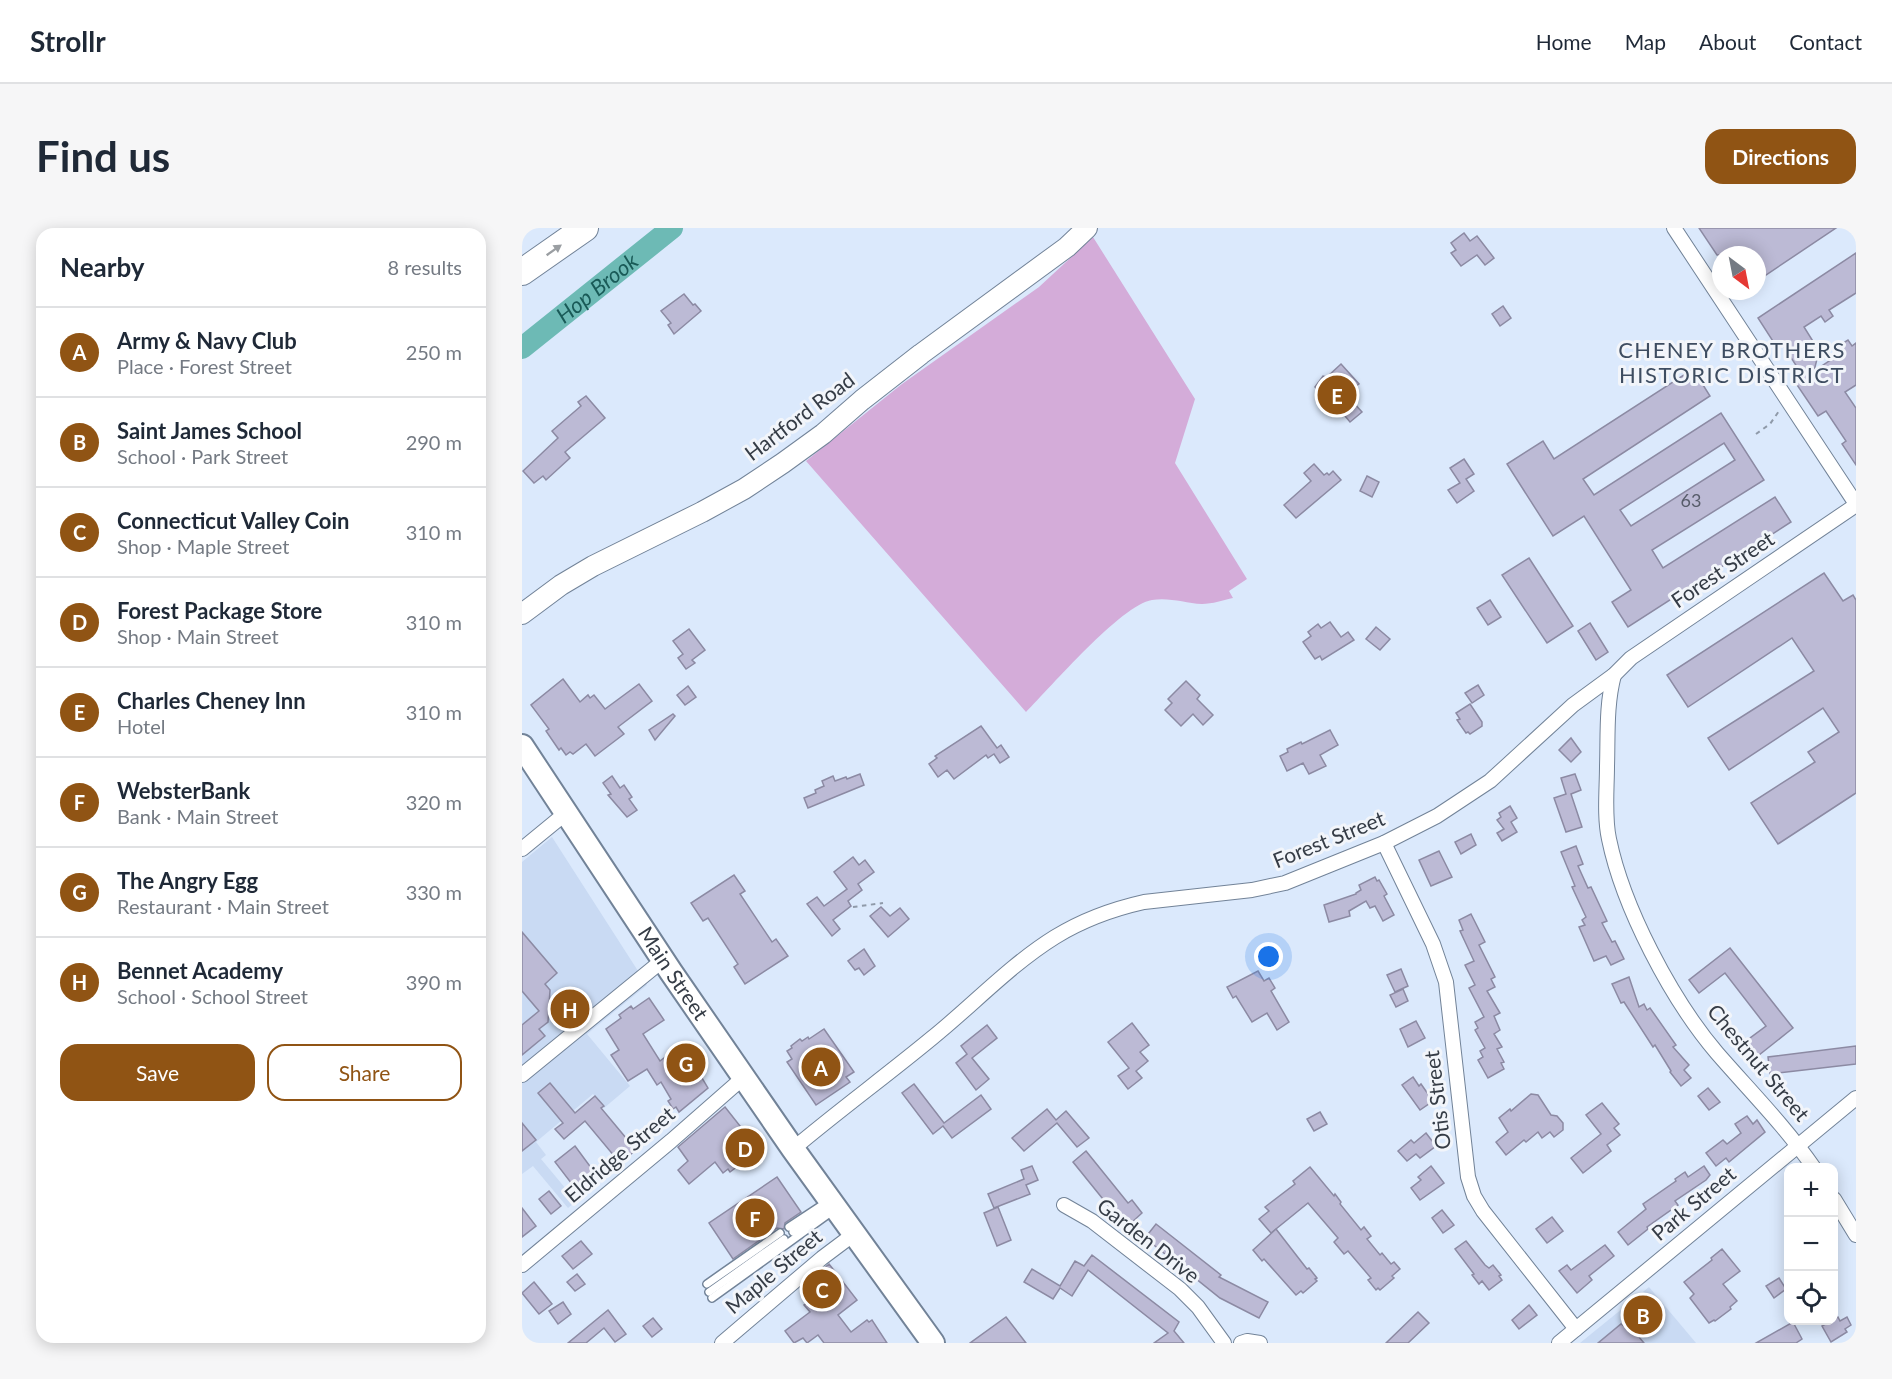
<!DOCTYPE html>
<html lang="en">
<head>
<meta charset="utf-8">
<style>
	body { margin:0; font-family:Lato,sans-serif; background:#f6f6f7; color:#1f2937 }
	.controls { position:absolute; right:18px; bottom:18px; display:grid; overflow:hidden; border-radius:12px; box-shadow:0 3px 15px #0003 }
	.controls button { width:54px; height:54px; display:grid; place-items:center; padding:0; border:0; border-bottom:2px solid #e0e1e3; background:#fff; color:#1f2937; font:30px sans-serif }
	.compass { position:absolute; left:1190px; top:18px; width:54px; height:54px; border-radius:50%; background:#fff; box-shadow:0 3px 15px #0003; rotate:148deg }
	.you { position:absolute; left:747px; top:729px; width:21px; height:21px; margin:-15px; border:4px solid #fff; border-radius:50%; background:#1a73e8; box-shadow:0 0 0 9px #1a73e833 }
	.badge { display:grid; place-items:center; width:39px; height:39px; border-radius:50%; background:#905414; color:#fff; font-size:20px; font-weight:700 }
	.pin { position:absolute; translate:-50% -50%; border:3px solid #fff; box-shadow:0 2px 6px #0006 }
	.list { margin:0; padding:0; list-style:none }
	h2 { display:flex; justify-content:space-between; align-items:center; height:78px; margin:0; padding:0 24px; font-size:26px }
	h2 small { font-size:20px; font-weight:400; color:#747a83 }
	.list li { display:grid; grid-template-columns:39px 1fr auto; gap:18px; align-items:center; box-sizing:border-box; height:90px; padding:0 24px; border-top:2px solid #e0e1e3 }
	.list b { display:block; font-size:22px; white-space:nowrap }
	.list p { margin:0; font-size:20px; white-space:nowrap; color:#747a83 }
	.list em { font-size:20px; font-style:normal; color:#747a83 }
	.actions { display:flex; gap:12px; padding:18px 24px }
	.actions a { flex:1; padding:14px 0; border:2px solid #905414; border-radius:18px; text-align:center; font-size:21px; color:#905414 }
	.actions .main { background:#905414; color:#fff }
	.icon { flex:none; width:33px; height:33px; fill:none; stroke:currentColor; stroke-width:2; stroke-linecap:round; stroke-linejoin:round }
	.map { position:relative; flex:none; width:1334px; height:1115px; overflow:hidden; border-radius:18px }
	header { display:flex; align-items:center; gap:36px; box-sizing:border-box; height:84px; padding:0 30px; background:#fff; border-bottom:2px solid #e0e1e3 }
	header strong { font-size:28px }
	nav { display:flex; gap:33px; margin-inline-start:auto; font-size:21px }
	.intro { display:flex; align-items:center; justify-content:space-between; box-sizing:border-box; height:144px; padding:0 36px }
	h1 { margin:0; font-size:42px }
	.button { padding:15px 27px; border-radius:18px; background:#905414; color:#fff; font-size:21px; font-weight:700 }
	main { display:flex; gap:36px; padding:0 36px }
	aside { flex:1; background:#fff; border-radius:18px; box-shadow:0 3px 15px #0003 }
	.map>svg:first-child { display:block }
</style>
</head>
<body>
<header>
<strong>Strollr</strong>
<nav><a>Home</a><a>Map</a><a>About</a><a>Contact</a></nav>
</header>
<div class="intro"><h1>Find us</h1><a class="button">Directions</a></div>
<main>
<aside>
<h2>Nearby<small>8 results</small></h2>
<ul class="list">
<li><span class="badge">A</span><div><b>Army &amp; Navy Club</b><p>Place · Forest Street</p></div><em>250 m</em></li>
<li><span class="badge">B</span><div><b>Saint James School</b><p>School · Park Street</p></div><em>290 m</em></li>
<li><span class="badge">C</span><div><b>Connecticut Valley Coin</b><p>Shop · Maple Street</p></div><em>310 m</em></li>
<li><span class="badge">D</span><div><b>Forest Package Store</b><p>Shop · Main Street</p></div><em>310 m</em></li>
<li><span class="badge">E</span><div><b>Charles Cheney Inn</b><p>Hotel</p></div><em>310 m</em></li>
<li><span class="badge">F</span><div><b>WebsterBank</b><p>Bank · Main Street</p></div><em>320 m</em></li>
<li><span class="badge">G</span><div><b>The Angry Egg</b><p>Restaurant · Main Street</p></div><em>330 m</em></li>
<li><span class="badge">H</span><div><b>Bennet Academy</b><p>School · School Street</p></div><em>390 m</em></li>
</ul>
<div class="actions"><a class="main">Save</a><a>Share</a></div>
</aside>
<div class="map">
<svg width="1334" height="1115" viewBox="0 0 1334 1115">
	<rect width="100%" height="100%" fill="#dbe9fc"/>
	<g fill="#c9daf3">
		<path d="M30 609 125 757 65 806 108 858 82 880 71 866 14 914 24 927 19 931 54 973 46 980 11 938 0 946V634Z"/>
		<path d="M1127 1059 1174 1115H1058Z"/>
	</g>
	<path fill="#d4acd9" d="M571 9 673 171 653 235 725 351 707 363 711 370C702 372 690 376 680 376 663 375 647 369 630 372 599 377 529 459 504 484L284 233 380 156 517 59Z"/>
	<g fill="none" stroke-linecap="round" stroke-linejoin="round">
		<path stroke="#6dbab5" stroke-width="22" id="s1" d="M0 120 150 0"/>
	</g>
	<g fill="#bcbad5" stroke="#8c8aa3" stroke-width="1.5" fill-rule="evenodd">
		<path d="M1177 0H1314L1235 53V27H1195Z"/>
		<path d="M942 5 948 13 955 8 972 30 963 37 955 27 939 38 929 25 934 22 929 15Z"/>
		<path d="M1334 25V65L1307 82 1311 88 1303 94 1299 88 1282 99 1297 123 1292 143 1322 123 1318 117 1326 112 1330 118 1334 115V157L1323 164 1334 180V237L1320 216 1324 213 1304 183 1296 188 1271 151 1279 145 1259 114 1254 118 1236 90Z"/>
		<path d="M162 66 171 77 173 76 179 83 152 106 146 97 149 95 139 83Z"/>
		<path d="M981 78 989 90 978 98 970 86Z"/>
		<path d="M819 136 837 156 826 164 832 170 829 172 840 184 828 194 813 176 810 178 793 159 801 148 805 149Z"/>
		<path d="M1171 141 1188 168 1061 251 1072 267 1199 185 1242 252 1130 322 1141 340 1253 269 1269 294 1106 399 1090 374 1109 362 1062 288 1031 308 985 236 1021 213 1032 231ZM1202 215 1213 232 1109 298 1098 282Z"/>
		<path d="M64 168 83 190 43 224 48 230 24 252 21 248 12 255 1 243 36 210 30 203 59 178 56 174Z"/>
		<path d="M942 231 952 246 944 251 952 263 935 275 926 262 938 255 928 240Z"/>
		<path d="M792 236 802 247 805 245 807 247 811 243 819 252 774 290 762 277 789 253 782 245Z"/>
		<path d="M845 248 857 254 850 269 838 263Z"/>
		<path d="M1007 330 1051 398 1025 415 980 347Z"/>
		<path d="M1302 345 1321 373 1331 367 1334 372V565L1256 616 1229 575 1293 534 1286 524 1317 504 1301 480 1207 542 1186 510 1292 443 1270 410 1166 479 1145 447Z"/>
		<path d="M968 372 979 389 966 397 955 380Z"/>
		<path d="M808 394 819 409 826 404 832 412 800 432 798 428 793 431 781 414 789 408 786 404 796 396 799 400Z"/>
		<path d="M1068 395 1086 424 1074 432 1056 403Z"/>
		<path d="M854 399 868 411 858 422 844 411Z"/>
		<path d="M167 401 183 422 170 432 173 435 164 441 156 430 161 426 151 413Z"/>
		<path d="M41 451 58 474 66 467 68 470 72 467 83 481 117 456 130 473 96 499 102 506 73 528 64 516 51 526 48 524 44 527 39 520 37 522 24 503 27 501 9 477Z"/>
		<path d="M664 453 678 467 675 471 691 487 681 497 671 486 659 498 643 482 650 475 646 471Z"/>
		<path d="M956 457 962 467 950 475 943 465Z"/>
		<path d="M166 458 174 469 163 477 155 467Z"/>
		<path d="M948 476 960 494V498L948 506 946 504 944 505 935 492 938 491 934 485Z"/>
		<path d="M151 486 153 488 133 512 127 502Z"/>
		<path d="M459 498 475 520 479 517 487 529 478 535 472 526 466 530 464 527 432 551 425 542 416 549 407 536 415 530 413 528Z"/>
		<path d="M808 502 816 517 798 527 804 538 787 546 781 535 765 543 758 528 766 524 765 521 779 514 780 516Z"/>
		<path d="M1049 510 1059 524 1049 534 1037 522Z"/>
		<path d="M338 546 342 557 286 580 282 570 294 565 293 562 302 558 300 553 311 548 313 553 324 549 325 551Z"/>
		<path d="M1053 546 1059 562 1049 566 1060 599 1044 604 1032 570 1044 566 1039 550Z"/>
		<path d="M90 548 98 560 102 557 110 569 107 571 115 582 105 589 86 567 89 566 81 555Z"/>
		<path d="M988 578 995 590 989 594 995 604 980 613 975 605 982 601 975 592 979 589 977 585Z"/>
		<path d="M949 606 954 617 939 626 933 614Z"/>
		<path d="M1054 618 1061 636 1056 638 1066 660 1069 659 1085 693 1080 695 1090 714 1093 713 1102 731 1089 737 1084 728 1072 733 1057 699 1063 697 1060 692 1064 689 1050 659 1053 658 1039 624Z"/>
		<path d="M917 623 930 649 909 658 897 632Z"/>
		<path d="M331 629 337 637 343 632 352 644 336 656 340 662 326 673 329 678 311 692 318 701 310 708 285 676 295 669 302 678 325 661 312 644Z"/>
		<path d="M212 647 223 663 218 666 250 714 254 711 266 728 223 756 212 739 216 736 186 690 181 693 169 675Z"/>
		<path d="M853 649 855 653 857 652 865 666 862 668 872 687 861 693 853 678 848 680 844 673 827 683 828 688 807 694 802 677 834 666V665L839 662 837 657Z"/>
		<path d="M359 679 368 688 378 680 387 691 366 709 348 688Z"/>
		<path d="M949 686 963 714 957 717 973 749 969 751 973 759 965 763 978 785 972 788 978 802 972 806 980 819 975 821 982 834 979 835 982 841 966 850 956 832 961 829 958 823 963 820 953 802 956 800 953 794 962 789 947 760 953 757 943 737 952 733 938 703 941 702 937 692Z"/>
		<path d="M0 704 35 745 23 756 28 762 26 794 17 801 23 808 0 827V797L17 783 0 763Z"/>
		<path d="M1208 720 1271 800 1232 831 1220 816 1244 798 1203 745 1177 765 1167 752Z"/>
		<path d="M342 721 353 738 342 747 337 740 333 742 326 733Z"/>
		<path d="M879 741 886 758 873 764 865 747Z"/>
		<path d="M736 743 742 753 747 750 753 760 749 763 767 794 755 802 745 785 730 794 714 768 711 770 705 759Z"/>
		<path d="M1107 749 1117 779 1122 776 1125 782 1128 780 1154 817 1151 819 1167 837 1162 842 1169 850 1159 858 1148 844 1149 843 1133 817 1131 819 1102 774 1099 775 1090 756Z"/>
		<path d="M881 761 886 773 874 779 868 767Z"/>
		<path d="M127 770 142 792 121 806 138 833 160 816 186 860 157 884 154 879 151 881 146 873 149 871 139 854 135 857 125 841 106 853 89 827 97 822 84 801 99 790 97 787 109 778 111 781Z"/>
		<path d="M894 793 903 810 886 819 878 801Z"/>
		<path d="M610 795 627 817 618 824 626 833 614 843 620 850 606 861 596 848 607 840 586 814Z"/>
		<path d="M465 797 475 810 450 830 467 851 454 862 434 835 445 826 439 818Z"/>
		<path d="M302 801 332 844 324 849 328 854 294 877 265 834 270 831 265 823 270 820 269 818 278 811 280 813 286 809 287 811Z"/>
		<path d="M1334 818V836L1248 846 1246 829Z"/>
		<path d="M891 849 897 858 899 856 911 873 898 882 880 857Z"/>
		<path d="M28 855 53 885 73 868 82 878 79 880 114 922 98 935 63 893 42 911 33 901 41 895 16 865Z"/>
		<path d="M392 856 422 895 459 867 469 881 430 910 421 898 411 906 380 865Z"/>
		<path d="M1186 860 1198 874 1187 882 1176 868Z"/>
		<path d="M1009 866 1016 867 1029 887 1035 888 1041 895V902L1032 909 1028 904 1020 910 1016 904 1004 914 1002 912 984 927 974 914 986 904 977 890 988 881 989 883Z"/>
		<path d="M1080 875 1097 896 1092 900 1098 907 1085 917 1089 923 1061 945 1049 930 1079 906 1064 887Z"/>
		<path d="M203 879 237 922 208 944 206 941 201 945 193 934 167 956 156 942 166 933 156 919Z"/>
		<path d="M525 881 534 892 544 883 567 910 555 919 535 895 502 923 490 910Z"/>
		<path d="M798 884 805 896 792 903 785 891Z"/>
		<path d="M1225 888 1231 896 1235 892 1243 904 1207 934 1204 930 1194 938 1184 925 1201 912 1205 916 1219 905 1213 896Z"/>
		<path d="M0 895 14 912 0 923Z"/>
		<path d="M904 905 914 918 898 930 894 926 885 933 876 923 889 912 892 915Z"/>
		<path d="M53 918 73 945 53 960 33 934Z"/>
		<path d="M564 923 606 975 610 972 620 985 608 996 597 983 593 986 551 934Z"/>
		<path d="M510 938 516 952 504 957 508 966 472 980 466 966 502 951 499 942Z"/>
		<path d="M909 938 922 955 898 972 889 960 899 952 896 949Z"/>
		<path d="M1182 938 1188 947 1184 952 1153 973 1156 977 1125 999 1126 1001 1106 1017 1096 1004 1124 981 1121 976 1154 953 1153 951 1163 944 1166 949Z"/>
		<path d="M788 939 812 968 813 966 819 974 818 976 839 1002 842 999 849 1008 845 1011 858 1027 860 1025 869 1036 872 1034 878 1041 870 1048 872 1050 858 1062 856 1060 854 1062 846 1052 849 1050 826 1023 822 1026 812 1014 816 1010 786 975 749 1005 737 991 747 983 743 979 773 956 771 953Z"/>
		<path d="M255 949 279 984 263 995 262 1001 255 1000 211 1031 187 995Z"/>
		<path d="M27 963 39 978 29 986 17 971Z"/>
		<path d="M476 979 489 1012 475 1018 462 985Z"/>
		<path d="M0 980 14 998 0 1009Z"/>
		<path d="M920 982 932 997 921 1005 910 990Z"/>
		<path d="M1030 989 1041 1003 1025 1015 1014 1001Z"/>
		<path d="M634 996 699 1047 697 1049 746 1074 737 1090 698 1070 623 1010Z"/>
		<path d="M754 1001 785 1041 787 1040 795 1050 793 1051 795 1053 781 1065 779 1063 774 1067 742 1031 740 1033 731 1022Z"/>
		<path d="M59 1013 70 1026 51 1041 40 1028Z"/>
		<path d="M944 1013 963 1037 967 1040 971 1037 979 1047 977 1048 980 1052 967 1062 960 1053 957 1056 950 1047 952 1046 933 1021Z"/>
		<path d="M1083 1017 1092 1028 1067 1048 1070 1052 1055 1065 1037 1043 1045 1037 1049 1042Z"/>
		<path d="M1200 1021 1218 1043 1201 1056 1215 1073 1208 1079 1209 1081 1193 1093 1192 1092 1187 1095 1168 1070 1172 1066 1162 1054 1190 1032 1189 1030Z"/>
		<path d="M570 1027 657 1094 652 1103 662 1115H632L646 1105 566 1042 550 1068 538 1060 531 1071 502 1054 510 1041 538 1058 553 1033 562 1038Z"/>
		<path d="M307 1036 335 1072 316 1087 329 1104 345 1092 347 1094 350 1092 365 1115H302L296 1107 285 1115 281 1110 272 1115 263 1103 288 1084 282 1077 286 1075 283 1071 287 1068 280 1059Z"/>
		<path d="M55 1046 63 1056 53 1063 45 1054Z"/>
		<path d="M1257 1050 1264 1061 1252 1070 1244 1058Z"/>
		<path d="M12 1054 30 1076 17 1086 0 1065Z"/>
		<path d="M41 1074 49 1086 36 1096 27 1083Z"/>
		<path d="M1007 1077 1015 1087 997 1101 990 1092Z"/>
		<path d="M86 1082 104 1106 93 1114 82 1100 64 1115H46Z"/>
		<path d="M896 1084 907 1095 886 1115H864Z"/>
		<path d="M484 1089 504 1115H448Z"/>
		<path d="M1316 1089 1318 1093 1325 1089 1329 1097 1323 1101 1325 1104 1309 1114 1300 1098Z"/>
		<path d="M131 1090 140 1101 130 1109 121 1098Z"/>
		<path d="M1271 1094 1280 1111 1274 1115H1234Z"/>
		<path d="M1105 1095 1122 1115H1076L1099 1096 1102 1098Z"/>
	</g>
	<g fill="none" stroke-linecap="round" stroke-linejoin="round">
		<defs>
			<g id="lane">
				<path d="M267 999 305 974"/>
				<path d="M271 1004 308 979"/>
				<path d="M185 1056 258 1005"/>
				<path d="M187 1064 262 1011"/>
				<path d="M190 1070 312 982"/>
			</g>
			<g id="street">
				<path d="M1152 0 1334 276"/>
				<path d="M1092 447C1084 477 1086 508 1085 538 1085 561 1082 588 1087 611 1101 679 1149 771 1195 825 1228 863 1263 898 1292 940"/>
				<path d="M862 615 911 716 924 754 946 949 952 968 961 983 1054 1101"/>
				<path d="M0 621 44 585"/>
				<path d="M0 847 141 732"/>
				<path d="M271 921C316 883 364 848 410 810 451 777 488 737 533 709 559 693 591 681 622 674L730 662 763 655 862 615 915 588 968 553 1051 477 1092 447 1109 430 1334 277"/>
				<path d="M1312 971 1334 1007"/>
				<path d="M542 977 570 993 658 1061 676 1079 702 1115"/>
				<path d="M0 1037 149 913 222 849"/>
				<path d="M200 1115 300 1030 332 1006"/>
				<path d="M719 1115 725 1113 738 1115"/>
				<path d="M1037 1115 1334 870"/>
			</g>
			<path id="secondary" d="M0 386 39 357 71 338 180 284 222 261 261 235 301 206 340 172 399 126 545 19 565 0"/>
			<g id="primary">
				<path id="s2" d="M0 518 149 744 271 921 411 1115"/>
			</g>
			<path id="highway" d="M0 44 63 0"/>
		</defs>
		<use href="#lane" stroke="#728398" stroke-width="10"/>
		<use href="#street" stroke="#728398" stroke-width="16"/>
		<use href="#secondary" stroke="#728398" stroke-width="22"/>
		<use href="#primary" stroke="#728398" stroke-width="26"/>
		<use href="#highway" stroke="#728398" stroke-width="28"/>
		<g stroke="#8f9aa9" stroke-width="2" stroke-dasharray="4.5 4.5" stroke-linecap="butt">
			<path d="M1234 206 1248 196 1257 183"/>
			<path d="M331 679 361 675"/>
		</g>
		<use href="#lane" stroke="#fff" stroke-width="7"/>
		<use href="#street" stroke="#fff" stroke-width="14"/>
		<use href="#secondary" stroke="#fff" stroke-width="20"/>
		<use href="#primary" stroke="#fff" stroke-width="22"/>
		<use href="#highway" stroke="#fff" stroke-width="26"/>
	</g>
	<defs><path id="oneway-solid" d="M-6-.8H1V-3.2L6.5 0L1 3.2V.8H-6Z" transform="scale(1.5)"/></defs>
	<use fill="#9a9ea2" href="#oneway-solid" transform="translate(32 22) rotate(-35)"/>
	<g text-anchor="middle" stroke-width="6" stroke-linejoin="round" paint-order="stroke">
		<g font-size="18" fill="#575c6a">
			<text x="1169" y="279">63</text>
		</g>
		<g font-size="21" fill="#353c46" stroke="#f2f5fa">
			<text transform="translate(278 189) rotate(-37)" y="7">Hartford Road</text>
			<text transform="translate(1201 342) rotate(-34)" y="7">Forest Street</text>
			<text transform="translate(807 612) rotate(-22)" y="7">Forest Street</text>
			<text dy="7" stroke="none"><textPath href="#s2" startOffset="273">Main Street</textPath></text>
			<text transform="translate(1236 835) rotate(50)" y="7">Chestnut Street</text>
			<text transform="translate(916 872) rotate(-97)" y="7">Otis Street</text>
			<text transform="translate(98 927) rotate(-40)" y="7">Eldridge Street</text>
			<text transform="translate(1172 976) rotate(-40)" y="7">Park Street</text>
			<text transform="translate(626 1013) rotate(38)" y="7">Garden Drive</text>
			<text transform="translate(252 1044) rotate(-40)" y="7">Maple Street</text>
		</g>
		<g font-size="22" font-style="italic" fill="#195a57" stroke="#f2f5fa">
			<text dy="8" stroke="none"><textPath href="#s1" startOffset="96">Hop Brook</textPath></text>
		</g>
		<g font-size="22" letter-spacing="1.5" fill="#3e4d61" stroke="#f2f5fa">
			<text x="1210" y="130">CHENEY BROTHERS<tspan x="1210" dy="25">HISTORIC DISTRICT</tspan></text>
		</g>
	</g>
</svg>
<div class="controls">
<button>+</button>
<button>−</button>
<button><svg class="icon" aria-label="locate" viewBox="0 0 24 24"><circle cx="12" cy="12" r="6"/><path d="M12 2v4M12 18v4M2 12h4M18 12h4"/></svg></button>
</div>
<svg class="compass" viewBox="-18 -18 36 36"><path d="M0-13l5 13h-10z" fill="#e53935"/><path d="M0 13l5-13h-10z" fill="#747a83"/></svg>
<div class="you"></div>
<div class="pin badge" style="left:299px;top:839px">A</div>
<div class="pin badge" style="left:1121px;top:1087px">B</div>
<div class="pin badge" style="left:300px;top:1061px">C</div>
<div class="pin badge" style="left:223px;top:920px">D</div>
<div class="pin badge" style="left:815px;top:167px">E</div>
<div class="pin badge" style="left:233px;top:990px">F</div>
<div class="pin badge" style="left:164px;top:835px">G</div>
<div class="pin badge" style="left:48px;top:781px">H</div>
</div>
</main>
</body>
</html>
